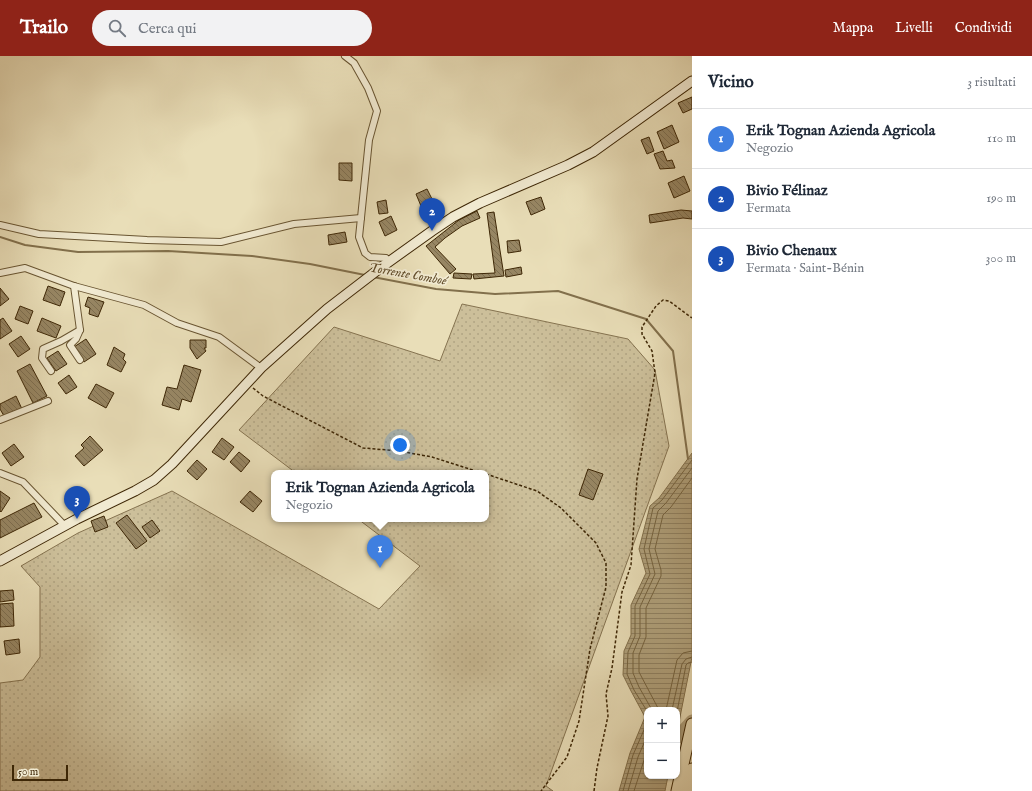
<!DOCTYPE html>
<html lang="it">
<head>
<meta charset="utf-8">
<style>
	body { margin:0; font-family:"IM FELL English",serif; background:#f2f2f3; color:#1f2937 }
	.controls { position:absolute; right:12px; bottom:12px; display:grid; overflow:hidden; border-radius:8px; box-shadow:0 1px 3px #0004 }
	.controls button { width:36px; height:36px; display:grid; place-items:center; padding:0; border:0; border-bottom:1px solid #e0e1e3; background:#fff; color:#1f2937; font:20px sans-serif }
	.scale { position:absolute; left:12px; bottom:10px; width:56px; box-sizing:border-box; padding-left:4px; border:2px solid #3e2706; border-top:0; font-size:11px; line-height:14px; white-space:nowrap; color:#3e2706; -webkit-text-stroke:3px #f1ead1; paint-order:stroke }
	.you { position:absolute; left:400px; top:389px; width:14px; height:14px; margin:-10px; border:3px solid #fff; border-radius:50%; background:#1a73e8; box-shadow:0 0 0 6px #1a73e833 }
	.badge { display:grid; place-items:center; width:26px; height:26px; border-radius:50%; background:#8f2418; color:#fff; font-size:13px; font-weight:700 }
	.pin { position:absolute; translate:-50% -33px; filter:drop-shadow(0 1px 2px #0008) }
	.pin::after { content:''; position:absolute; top:21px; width:14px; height:12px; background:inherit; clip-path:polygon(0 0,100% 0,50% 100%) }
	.popup { position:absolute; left:271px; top:414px; width:218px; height:52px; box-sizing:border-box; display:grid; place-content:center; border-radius:8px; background:#fff; filter:drop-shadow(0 1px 3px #0005); font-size:13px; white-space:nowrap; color:#747a83 }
	.popup b { font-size:15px; color:#1f2937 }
	.popup::after { content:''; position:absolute; left:50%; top:100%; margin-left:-8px; border:8px solid transparent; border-top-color:#fff }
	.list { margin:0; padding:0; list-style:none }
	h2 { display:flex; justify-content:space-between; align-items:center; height:52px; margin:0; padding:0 16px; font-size:17px }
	h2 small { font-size:13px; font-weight:400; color:#747a83 }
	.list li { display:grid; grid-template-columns:26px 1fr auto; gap:12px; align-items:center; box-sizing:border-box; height:60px; padding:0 16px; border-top:1px solid #e0e1e3 }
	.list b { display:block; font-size:15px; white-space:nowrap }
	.list p { margin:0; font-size:13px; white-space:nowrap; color:#747a83 }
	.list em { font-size:13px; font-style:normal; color:#747a83 }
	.icon { flex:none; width:22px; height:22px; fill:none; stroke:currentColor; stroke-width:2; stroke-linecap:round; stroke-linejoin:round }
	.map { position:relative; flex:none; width:692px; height:735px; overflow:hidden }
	header { display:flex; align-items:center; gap:24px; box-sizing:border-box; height:56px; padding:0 20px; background:#8f2418; color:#fff }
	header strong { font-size:19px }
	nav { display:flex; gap:22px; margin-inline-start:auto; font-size:14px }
	.search { width:280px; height:36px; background:#f2f2f3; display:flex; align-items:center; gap:10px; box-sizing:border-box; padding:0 14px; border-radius:22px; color:#747a83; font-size:15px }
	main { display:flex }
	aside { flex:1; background:#fff }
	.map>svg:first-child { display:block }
</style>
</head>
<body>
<header>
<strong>Trailo</strong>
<div class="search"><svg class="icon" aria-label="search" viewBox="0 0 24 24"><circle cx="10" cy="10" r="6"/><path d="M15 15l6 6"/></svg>Cerca qui</div>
<nav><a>Mappa</a><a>Livelli</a><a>Condividi</a></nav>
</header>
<main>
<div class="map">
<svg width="692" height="735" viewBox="0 0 692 735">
	<defs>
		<pattern id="green-dots" width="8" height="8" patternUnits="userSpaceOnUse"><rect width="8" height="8" fill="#ccbf9a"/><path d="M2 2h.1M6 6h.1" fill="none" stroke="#b0a483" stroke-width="1.8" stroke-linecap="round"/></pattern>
		<pattern id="water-rules" width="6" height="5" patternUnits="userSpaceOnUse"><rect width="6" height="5" fill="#afa07b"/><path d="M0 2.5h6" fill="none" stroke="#908263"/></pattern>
		<pattern id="building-back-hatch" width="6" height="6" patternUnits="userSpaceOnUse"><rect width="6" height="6" fill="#978663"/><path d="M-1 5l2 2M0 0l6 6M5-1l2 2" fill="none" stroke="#7d6e50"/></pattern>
	</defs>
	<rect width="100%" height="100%" fill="#e9deb8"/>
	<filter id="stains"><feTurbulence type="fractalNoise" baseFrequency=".005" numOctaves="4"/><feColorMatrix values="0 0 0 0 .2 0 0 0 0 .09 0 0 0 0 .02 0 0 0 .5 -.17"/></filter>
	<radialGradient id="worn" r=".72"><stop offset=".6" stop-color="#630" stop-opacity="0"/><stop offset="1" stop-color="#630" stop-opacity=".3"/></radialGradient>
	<path fill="url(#green-dots)" stroke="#857350" d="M462 248 628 283 655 314 669 390 546 730 553 735H0V627L23 624 40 601V531L21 510 78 477 172 435 379 553 420 510 358 463H486V417H296L239 374 334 271 440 305Z"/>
	<path fill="url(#water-rules)" stroke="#82704c" d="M692 397V601L677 676V654H647V720H668L665 735H619L630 697 645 661 631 635 623 619 624 595 631 579V549L646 517 639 493 650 450 659 442Z"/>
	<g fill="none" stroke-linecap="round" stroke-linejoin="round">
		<g stroke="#766440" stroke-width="1">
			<path d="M652 654 639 631 633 617V597L640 580V551L655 518 649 493 658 455 666 447 692 412"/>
			<path d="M659 654 639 616V599L646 581V552L661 520V514L655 493 663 459 671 451 692 422"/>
			<path d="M666 654 677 604 683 597 692 595"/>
			<path d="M672 654 682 608 686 603 692 601"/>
			<path d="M647 655 634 634 627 618 628 596 635 580V550L650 518 644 493 653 452 662 444 692 404"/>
			<path d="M677 656 686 609 688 607 692 606"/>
			<path d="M623 735 633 699 647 667"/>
			<path d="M628 735 638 701 647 680"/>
			<path d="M634 735 647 695"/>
		</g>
		<g stroke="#82704c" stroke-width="2">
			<path d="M0 181 25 189 78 196 168 195 252 200 310 208 365 219"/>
			<path d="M373 221 436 233 495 238 558 235 646 263 673 295 688 403"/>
		</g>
		<path stroke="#afa07b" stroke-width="13" d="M677 682 692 665"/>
	</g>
	<g fill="url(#building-back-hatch)" stroke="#3e2706">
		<path d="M692 41V53L683 57 678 47Z"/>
		<path d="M672 69 679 86 664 93 657 76Z"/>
		<path d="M649 81 654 95 647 98 641 84Z"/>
		<path d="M663 95 667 105 672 104 675 112 660 113 654 98Z"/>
		<path d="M339 107H352V125L339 124Z"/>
		<path d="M684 120 690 135 674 142 668 127Z"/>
		<path d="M427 133 433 145 421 150 416 138Z"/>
		<path d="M541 141 545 153 531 159 526 146Z"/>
		<path d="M386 144 388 157 379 158 377 146Z"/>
		<path d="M681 154 692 155V163L683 162 650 167 649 159Z"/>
		<path d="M477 155 480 162 462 170 445 182 435 191 456 213 450 218 426 190 459 164Z"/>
		<path d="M494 156 504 220 474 223 473 218 495 217 487 157Z"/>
		<path d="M391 160 397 174 385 180 379 166Z"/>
		<path d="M345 176 347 186 329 189 328 179Z"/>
		<path d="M519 184 521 195 508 197 507 185Z"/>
		<path d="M521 211 522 218 506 221 505 214Z"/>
		<path d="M454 217 472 218 471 223 453 222Z"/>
		<path d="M48 230 65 236 60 250 43 244Z"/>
		<path d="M0 232 9 243 0 250Z"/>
		<path d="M88 241 104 246 98 261 89 258 90 252 85 250Z"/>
		<path d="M20 250 33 255 28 268 15 263Z"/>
		<path d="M3 262 12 275 0 283V264Z"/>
		<path d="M42 262 61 270 56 282 37 275Z"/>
		<path d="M21 280 30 293 18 301 9 288Z"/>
		<path d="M86 283 96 298 84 306 74 291Z"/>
		<path d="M190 284H206V292H204L206 295 197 303 190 292Z"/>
		<path d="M114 291 125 298 123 303 126 306 121 316 107 309Z"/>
		<path d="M58 295 67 308 56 315 47 302Z"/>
		<path d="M30 308 47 340 33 347 17 315Z"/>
		<path d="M184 309 201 314 191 346 182 343 179 354 162 349 167 331 177 333Z"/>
		<path d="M69 319 77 331 66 338 58 327Z"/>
		<path d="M96 328 114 337 106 352 88 342Z"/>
		<path d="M16 340 22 353 4 360 0 353V348Z"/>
		<path d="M90 380 103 394 84 410 75 400 84 392 81 389Z"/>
		<path d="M222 382 234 391 224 404 212 396Z"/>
		<path d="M14 388 24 401 11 410 2 397Z"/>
		<path d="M239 396 250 405 241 416 230 406Z"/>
		<path d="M197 404 207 413 197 424 187 415Z"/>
		<path d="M588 413 603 418 593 444 579 439Z"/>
		<path d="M0 435 10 442 1 456 0 455Z"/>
		<path d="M250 435 262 445 253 456 240 446Z"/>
		<path d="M34 447 42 461 0 482V464Z"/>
		<path d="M127 459 147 485 136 493 116 467Z"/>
		<path d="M104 460 108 471 95 476 91 465Z"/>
		<path d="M152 464 160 475 150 482 142 471Z"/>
		<path d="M13 534 14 544 0 546V535Z"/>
		<path d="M13 547 14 570 0 571V548Z"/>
		<path d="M19 583 20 597 6 599 4 585Z"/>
	</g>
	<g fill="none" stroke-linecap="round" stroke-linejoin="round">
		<defs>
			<g id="street">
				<path d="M345 0 354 7 368 32 377 55 369 84 359 181 365 197 370 201 386 202 389 205"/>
				<path d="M0 169 39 178 147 184 221 186 294 168 361 162"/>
				<path d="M0 217 25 212 74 230 144 249 177 267 219 281 261 312"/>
				<path d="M74 230 80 274 76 283 70 289 80 304"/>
				<path d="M51 315 42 302 43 293 61 285 80 274"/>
				<path d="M0 364 48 345"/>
				<path d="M0 417 23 426 65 470"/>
			</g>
			<path id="secondary" d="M0 505 77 463 135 435 154 424 172 408 261 312 327 253 383 210 432 175 453 161 480 147 568 109 593 96 692 25"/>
			<g id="highway">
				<path d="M677 735 692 668"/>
				<path d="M687 735 692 713"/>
			</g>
		</defs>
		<use href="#street" stroke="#695532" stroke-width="8"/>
		<use href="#secondary" stroke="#3e2706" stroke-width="11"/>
		<use href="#highway" stroke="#3e2706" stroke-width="13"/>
		<g stroke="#3e2706" stroke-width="1.5" stroke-dasharray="3 2" stroke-linecap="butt">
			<path d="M253 332 263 340 363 392 399 395 432 401 482 417"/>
			<path d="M486 418 537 435 561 452 596 487 606 507V531L590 593 579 665 567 701 541 735"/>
			<path d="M594 735 597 712 608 660 606 638 612 612 622 536 631 509 637 423 655 317 652 295 642 278V271L656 250 663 244 669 245 692 262"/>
		</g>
		<use href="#street" stroke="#f1ead1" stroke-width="6"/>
		<use href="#secondary" stroke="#f1ead1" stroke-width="9"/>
		<use href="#highway" stroke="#e9deb8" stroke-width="11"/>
	</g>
	<g text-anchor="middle" stroke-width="3.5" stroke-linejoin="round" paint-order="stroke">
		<g font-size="13" font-style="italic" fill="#604b29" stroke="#f1ead1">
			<text transform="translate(408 217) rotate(10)" y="5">Torrente Comboé</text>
		</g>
	</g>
	<rect width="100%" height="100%" filter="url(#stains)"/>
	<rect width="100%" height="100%" fill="url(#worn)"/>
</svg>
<div class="controls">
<button>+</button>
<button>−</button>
</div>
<div class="scale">50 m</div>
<div class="you"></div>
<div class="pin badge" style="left:380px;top:512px;background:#3f7fe0">1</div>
<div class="popup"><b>Erik Tognan Azienda Agricola</b>Negozio</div>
<div class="pin badge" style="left:432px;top:175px;background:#1a4fb4">2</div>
<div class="pin badge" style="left:77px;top:463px;background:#1a4fb4">3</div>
</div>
<aside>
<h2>Vicino<small>3 risultati</small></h2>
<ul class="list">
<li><span class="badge" style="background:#3f7fe0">1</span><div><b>Erik Tognan Azienda Agricola</b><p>Negozio</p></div><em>110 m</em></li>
<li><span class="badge" style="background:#1a4fb4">2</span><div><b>Bivio Félinaz</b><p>Fermata</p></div><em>190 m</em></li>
<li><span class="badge" style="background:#1a4fb4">3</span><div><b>Bivio Chenaux</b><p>Fermata · Saint-Bénin</p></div><em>300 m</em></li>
</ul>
</aside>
</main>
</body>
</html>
